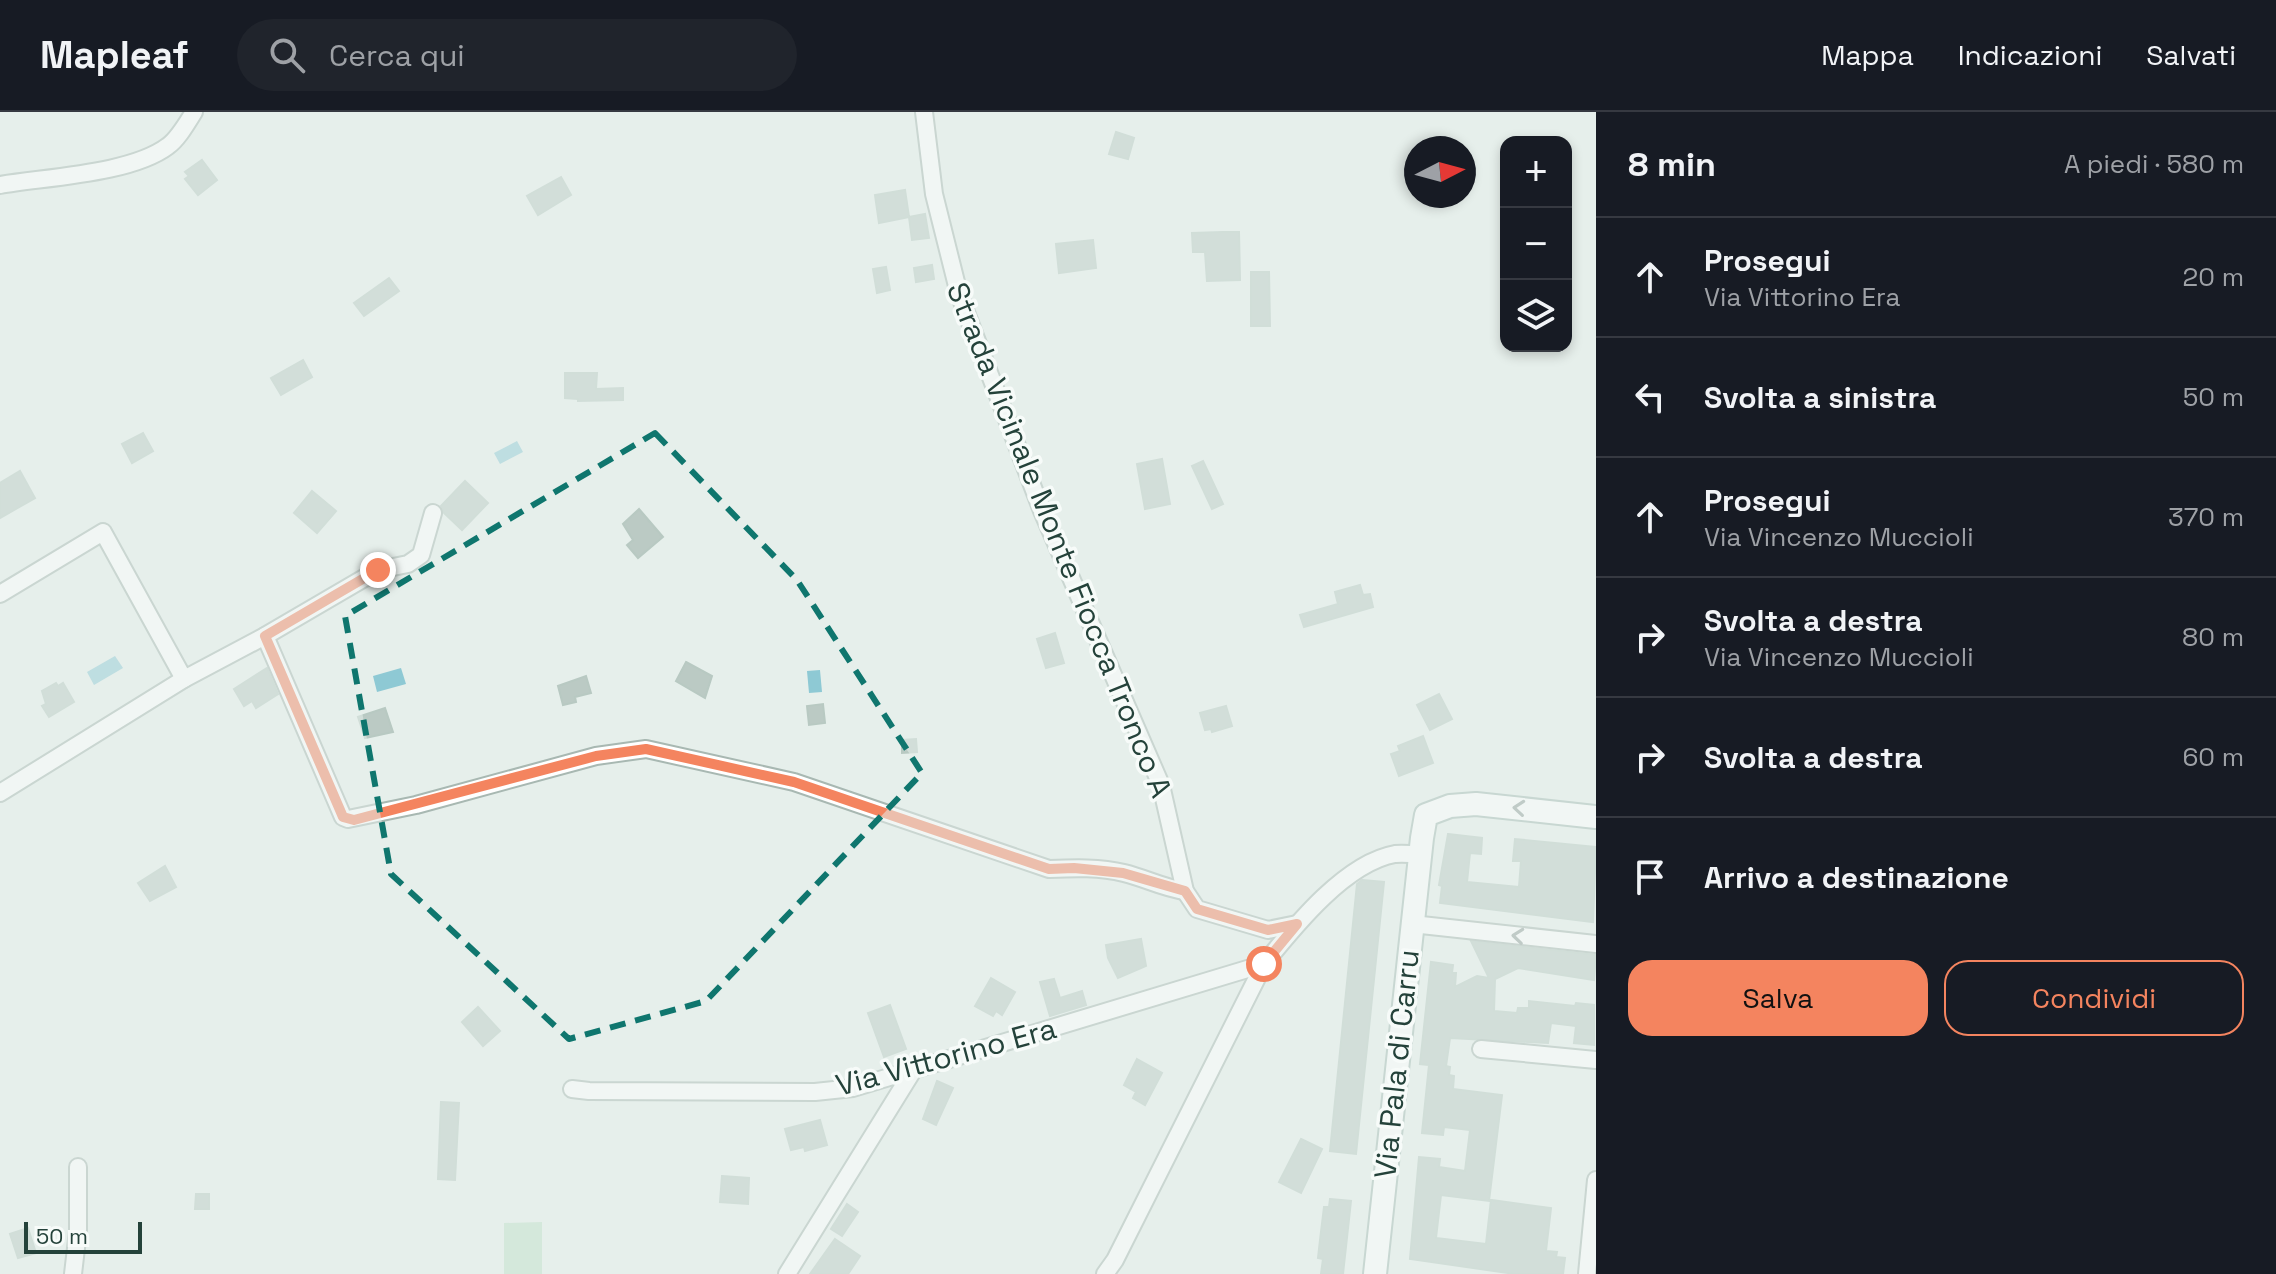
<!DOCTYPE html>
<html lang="it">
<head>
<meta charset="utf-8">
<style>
	body { margin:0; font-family:"Space Grotesk",sans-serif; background:#20242c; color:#f1f3f6 }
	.controls { position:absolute; right:24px; top:24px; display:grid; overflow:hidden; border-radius:16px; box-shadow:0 4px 12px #0003 }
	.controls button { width:72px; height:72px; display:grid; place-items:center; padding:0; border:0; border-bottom:2px solid #363941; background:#171b24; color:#f1f3f6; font:40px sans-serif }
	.compass { position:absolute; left:1404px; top:24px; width:72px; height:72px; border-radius:50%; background:#171b24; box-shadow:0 4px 12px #0003; rotate:84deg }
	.scale { position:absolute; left:24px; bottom:20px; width:118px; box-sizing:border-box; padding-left:8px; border:4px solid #24423a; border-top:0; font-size:22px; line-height:28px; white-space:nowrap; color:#24423a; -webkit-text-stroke:6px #f7fbf9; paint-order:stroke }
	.stop { position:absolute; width:24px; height:24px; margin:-18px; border:6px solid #f4845f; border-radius:50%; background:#fff }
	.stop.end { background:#f4845f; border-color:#fff; box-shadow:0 2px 8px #0008 }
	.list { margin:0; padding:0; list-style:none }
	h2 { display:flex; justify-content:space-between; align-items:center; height:104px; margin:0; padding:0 32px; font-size:34px }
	h2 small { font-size:26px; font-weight:400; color:#9ea1a6 }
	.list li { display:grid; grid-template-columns:52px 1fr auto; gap:24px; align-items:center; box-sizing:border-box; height:120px; padding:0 32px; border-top:2px solid #363941 }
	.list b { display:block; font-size:30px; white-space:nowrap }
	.list p { margin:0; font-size:26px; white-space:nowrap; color:#9ea1a6 }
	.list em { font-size:26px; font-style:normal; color:#9ea1a6 }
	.actions { display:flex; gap:16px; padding:24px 32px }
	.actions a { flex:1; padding:18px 0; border:2px solid #f4845f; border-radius:24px; text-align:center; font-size:28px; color:#f4845f }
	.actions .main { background:#f4845f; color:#111 }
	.icon { flex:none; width:44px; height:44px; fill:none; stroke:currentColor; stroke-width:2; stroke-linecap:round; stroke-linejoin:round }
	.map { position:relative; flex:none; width:1596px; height:1162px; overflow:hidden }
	header { display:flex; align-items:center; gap:48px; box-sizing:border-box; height:112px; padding:0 40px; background:#171b24; border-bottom:2px solid #363941 }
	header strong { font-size:38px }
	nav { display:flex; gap:44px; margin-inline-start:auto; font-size:28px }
	.search { width:560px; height:72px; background:#20242c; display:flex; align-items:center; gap:20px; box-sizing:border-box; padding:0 28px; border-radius:44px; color:#9ea1a6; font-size:30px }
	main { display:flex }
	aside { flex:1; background:#171b24 }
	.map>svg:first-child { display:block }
</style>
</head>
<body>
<header>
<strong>Mapleaf</strong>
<div class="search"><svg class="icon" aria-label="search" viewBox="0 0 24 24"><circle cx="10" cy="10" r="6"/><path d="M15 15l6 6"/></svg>Cerca qui</div>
<nav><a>Mappa</a><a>Indicazioni</a><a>Salvati</a></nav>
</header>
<main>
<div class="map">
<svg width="1596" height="1162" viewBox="0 0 1596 1162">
	<rect width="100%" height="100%" fill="#e6efeb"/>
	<path fill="#bfe0c8" d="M542 1110V1162H504V1111Z"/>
	<g fill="#8ec9d4">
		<path d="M517 329 523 340 500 352 494 341Z"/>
		<path d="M115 544 123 556 94 573 87 560Z"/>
		<path d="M401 556 406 572 377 580 373 564Z"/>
		<path d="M820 558 822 580 809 581 807 559Z"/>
	</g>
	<g fill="#bbcac4" stroke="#b8c9c2" stroke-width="2">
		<path d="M1116 20 1134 26 1128 47 1109 42Z"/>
		<path d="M202 48 217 68 198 83 185 67 189 64 185 60Z"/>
		<path d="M561 65 571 83 538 103 527 84Z"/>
		<path d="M905 78 909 105 925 102 929 126 912 128 909 105 879 111 875 83Z"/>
		<path d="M1223 120H1239L1240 168 1207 169 1205 140H1193L1192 121Z"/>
		<path d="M1093 128 1096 156 1059 161 1056 132Z"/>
		<path d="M932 153 934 167 916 170 914 156Z"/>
		<path d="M886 155 890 178 877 181 873 157Z"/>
		<path d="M1251 160H1269L1270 214H1251Z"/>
		<path d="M389 166 399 179 364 204 354 191Z"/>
		<path d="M303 248 312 265 281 283 271 266Z"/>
		<path d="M565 261H597L596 277 623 276V288L578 289V287L565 286Z"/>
		<path d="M143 321 153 339 132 351 122 332Z"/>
		<path d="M1162 347 1170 392 1145 397 1137 352Z"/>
		<path d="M1203 349 1223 392 1212 397 1192 354Z"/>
		<path d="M20 359 35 386 0 406V371Z"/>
		<path d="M465 369 488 391 462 418 444 401 441 394Z"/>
		<path d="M312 379 336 399 317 421 294 401Z"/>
		<path d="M639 397 663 425 638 446 627 433 633 428 623 412Z"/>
		<path d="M1360 473 1363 483 1370 482 1373 495 1304 515 1300 503 1338 492 1335 480Z"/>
		<path d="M1055 521 1064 551 1046 556 1037 527Z"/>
		<path d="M686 550 712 564 705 586 676 569Z"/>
		<path d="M267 556 278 582 256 596 252 589 244 594 234 577Z"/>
		<path d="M586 564 591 581 575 585 576 590 563 593 558 574Z"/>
		<path d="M56 571 58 574 63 571 74 590 49 605 42 594 46 592 42 579Z"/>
		<path d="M1439 582 1452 607 1430 618 1417 593Z"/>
		<path d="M823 592 825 611 809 613 807 594Z"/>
		<path d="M1226 594 1232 614 1212 620 1211 617 1205 618 1200 601Z"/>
		<path d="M385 596 393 620 365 626 358 605Z"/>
		<path d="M1423 624 1433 651 1399 664 1391 642 1400 639 1398 634Z"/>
		<path d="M916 627 917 640 902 641V628Z"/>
		<path d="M1448 722 1482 726 1481 742 1470 741 1467 770 1519 775 1521 749H1513L1515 727 1596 735 1593 810 1440 791 1442 774 1439 773Z"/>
		<path d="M165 754 176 775 150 789 138 771Z"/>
		<path d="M1362 768 1384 770 1356 1042 1330 1039 1357 772Z"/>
		<path d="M1141 827 1146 854 1118 866 1108 846 1106 833Z"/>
		<path d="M1471 829 1596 843 1594 868 1518 856 1495 867 1494 899 1517 901 1518 896H1529V889L1575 894 1576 891 1594 893V933L1574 931 1576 914 1551 911 1548 931 1450 926 1446 954 1450 955 1449 963 1454 964 1453 977 1502 983 1489 1089 1441 1083 1436 1126 1486 1132 1491 1088 1551 1096 1546 1139 1557 1140 1556 1145 1565 1146 1563 1162H1515L1410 1147 1419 1045 1440 1047 1439 1055 1465 1059 1470 1018 1444 1015 1443 1023 1422 1021 1429 953 1420 952 1431 850 1453 853 1452 861H1456L1455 875 1477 864 1489 866Z"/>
		<path d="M991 866 1015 880 1002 903 996 899 993 904 975 894Z"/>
		<path d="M1054 867 1060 886 1082 879 1086 893 1050 904 1040 870Z"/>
		<path d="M890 893 906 937 884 945 868 901Z"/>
		<path d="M478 895 500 919 483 934 462 910Z"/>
		<path d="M1137 947 1162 961 1145 993 1133 986 1136 980 1124 973Z"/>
		<path d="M937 969 953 976 936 1013 923 1007Z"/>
		<path d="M441 990 459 991 455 1068 438 1067Z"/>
		<path d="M820 1008 827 1033 805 1039 804 1035 791 1038 785 1017Z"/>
		<path d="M1301 1027 1322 1037 1301 1081 1279 1070Z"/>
		<path d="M722 1064 749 1066 748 1092 720 1090Z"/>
		<path d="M196 1082H209V1097H195Z"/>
		<path d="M1330 1087 1351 1089 1343 1162H1321L1323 1147 1318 1146 1320 1128 1324 1095H1329Z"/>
		<path d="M847 1092 858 1100 842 1124 831 1117Z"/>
		<path d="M28 1116 36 1141 18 1146 10 1122Z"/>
		<path d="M835 1127 860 1144 848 1162H810Z"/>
	</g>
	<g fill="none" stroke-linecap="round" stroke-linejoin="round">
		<defs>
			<g id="street">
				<path d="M924 0 934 82 959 182 1042 399 1161 673 1185 779 1197 797 1268 818 1297 812"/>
				<path d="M0 73C46 65 131 62 168 34 178 27 187 11 194 0"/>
				<path d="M0 482 103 420 184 567 265 524 343 705 348 707 416 693 596 644 646 637 794 670 1049 757C1074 756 1100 755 1124 761 1145 766 1163 776 1185 779"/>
				<path d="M265 524 378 458 408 452 421 443 433 401"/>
				<path d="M0 681 184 567"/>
				<path d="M1412 812 1596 832"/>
				<path d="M1481 937 1596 948"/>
				<path d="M572 977 589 979 815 980 853 976 1264 852"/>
				<path d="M73 1162 78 1119V1055"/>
				<path d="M787 1162 914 957"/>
				<path d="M1105 1162 1115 1148 1264 852C1294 815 1345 751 1395 742 1403 741 1412 742 1420 743"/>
				<path d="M1587 1162 1596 1068"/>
			</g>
			<path id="secondary" d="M1375 1162 1422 726 1426 703 1450 694 1476 692 1596 705"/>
		</defs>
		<use href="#street" stroke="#a8b8b2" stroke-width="20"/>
		<use href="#secondary" stroke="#a4bbb3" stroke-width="26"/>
		<use href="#street" stroke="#fff" stroke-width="16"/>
		<use href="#secondary" stroke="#fff" stroke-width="22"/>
	</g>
	<defs><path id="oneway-chevron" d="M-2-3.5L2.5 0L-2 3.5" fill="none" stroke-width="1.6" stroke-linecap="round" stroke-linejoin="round" transform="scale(2)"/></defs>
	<g stroke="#92a09c">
		<use href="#oneway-chevron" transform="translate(1519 696) rotate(-175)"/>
		<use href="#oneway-chevron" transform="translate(1518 824) rotate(-174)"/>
	</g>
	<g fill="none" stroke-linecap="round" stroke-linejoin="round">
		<path stroke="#f4845f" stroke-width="10" d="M378 458 265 524 343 705 354 708 596 644 646 637 794 670 1049 757 1074 756 1123 761 1185 779 1197 797 1268 818 1297 812 1264 852"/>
	</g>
	<path d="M0 0H1596V1162H0ZM655 321 797 468 922 661 706 889 569 927 391 762 345 504Z" fill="#e6efeb" fill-opacity=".55" fill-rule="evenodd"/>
	<path fill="none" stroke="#0f766e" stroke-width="6" stroke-dasharray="16 10" stroke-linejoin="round" d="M655 321 797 468 922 661 706 889 569 927 391 762 345 504Z"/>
	<g text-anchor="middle" stroke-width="7" stroke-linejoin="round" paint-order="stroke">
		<g font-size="30" fill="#24423a" stroke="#f7fbf9">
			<text transform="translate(1059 428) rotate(68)" y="10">Strada Vicinale Monte Fiocca Tronco A</text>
			<text transform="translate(946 945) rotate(-15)" y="10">Via Vittorino Era</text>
			<text transform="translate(1397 952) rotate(-84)" y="10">Via Pala di Carru</text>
		</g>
	</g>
</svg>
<div class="controls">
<button>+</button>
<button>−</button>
<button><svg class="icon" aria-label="layers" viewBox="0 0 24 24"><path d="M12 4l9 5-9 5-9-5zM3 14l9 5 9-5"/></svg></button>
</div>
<svg class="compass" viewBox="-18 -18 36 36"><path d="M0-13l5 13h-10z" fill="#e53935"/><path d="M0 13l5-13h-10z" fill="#9ea1a6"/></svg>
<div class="scale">50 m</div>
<div class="stop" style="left:1264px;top:852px"></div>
<div class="stop end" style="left:378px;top:458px"></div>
</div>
<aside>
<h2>8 min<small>A piedi · 580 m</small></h2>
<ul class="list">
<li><svg class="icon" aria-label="ahead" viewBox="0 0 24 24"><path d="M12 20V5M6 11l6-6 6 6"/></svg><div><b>Prosegui</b><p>Via Vittorino Era</p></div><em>20 m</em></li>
<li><svg class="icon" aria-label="left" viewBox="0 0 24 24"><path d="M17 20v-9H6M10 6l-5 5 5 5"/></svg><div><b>Svolta a sinistra</b></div><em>50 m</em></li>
<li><svg class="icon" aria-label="ahead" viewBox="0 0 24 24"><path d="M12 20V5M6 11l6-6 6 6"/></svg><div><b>Prosegui</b><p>Via Vincenzo Muccioli</p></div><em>370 m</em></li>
<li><svg class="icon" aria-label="right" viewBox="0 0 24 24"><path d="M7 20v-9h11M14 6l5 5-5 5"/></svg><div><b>Svolta a destra</b><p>Via Vincenzo Muccioli</p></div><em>80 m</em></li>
<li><svg class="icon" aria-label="right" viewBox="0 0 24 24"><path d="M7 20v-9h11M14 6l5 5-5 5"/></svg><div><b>Svolta a destra</b></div><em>60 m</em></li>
<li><svg class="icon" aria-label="arrive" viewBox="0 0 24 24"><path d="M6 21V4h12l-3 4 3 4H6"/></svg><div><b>Arrivo a destinazione</b></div></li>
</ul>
<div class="actions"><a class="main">Salva</a><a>Condividi</a></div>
</aside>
</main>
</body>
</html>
